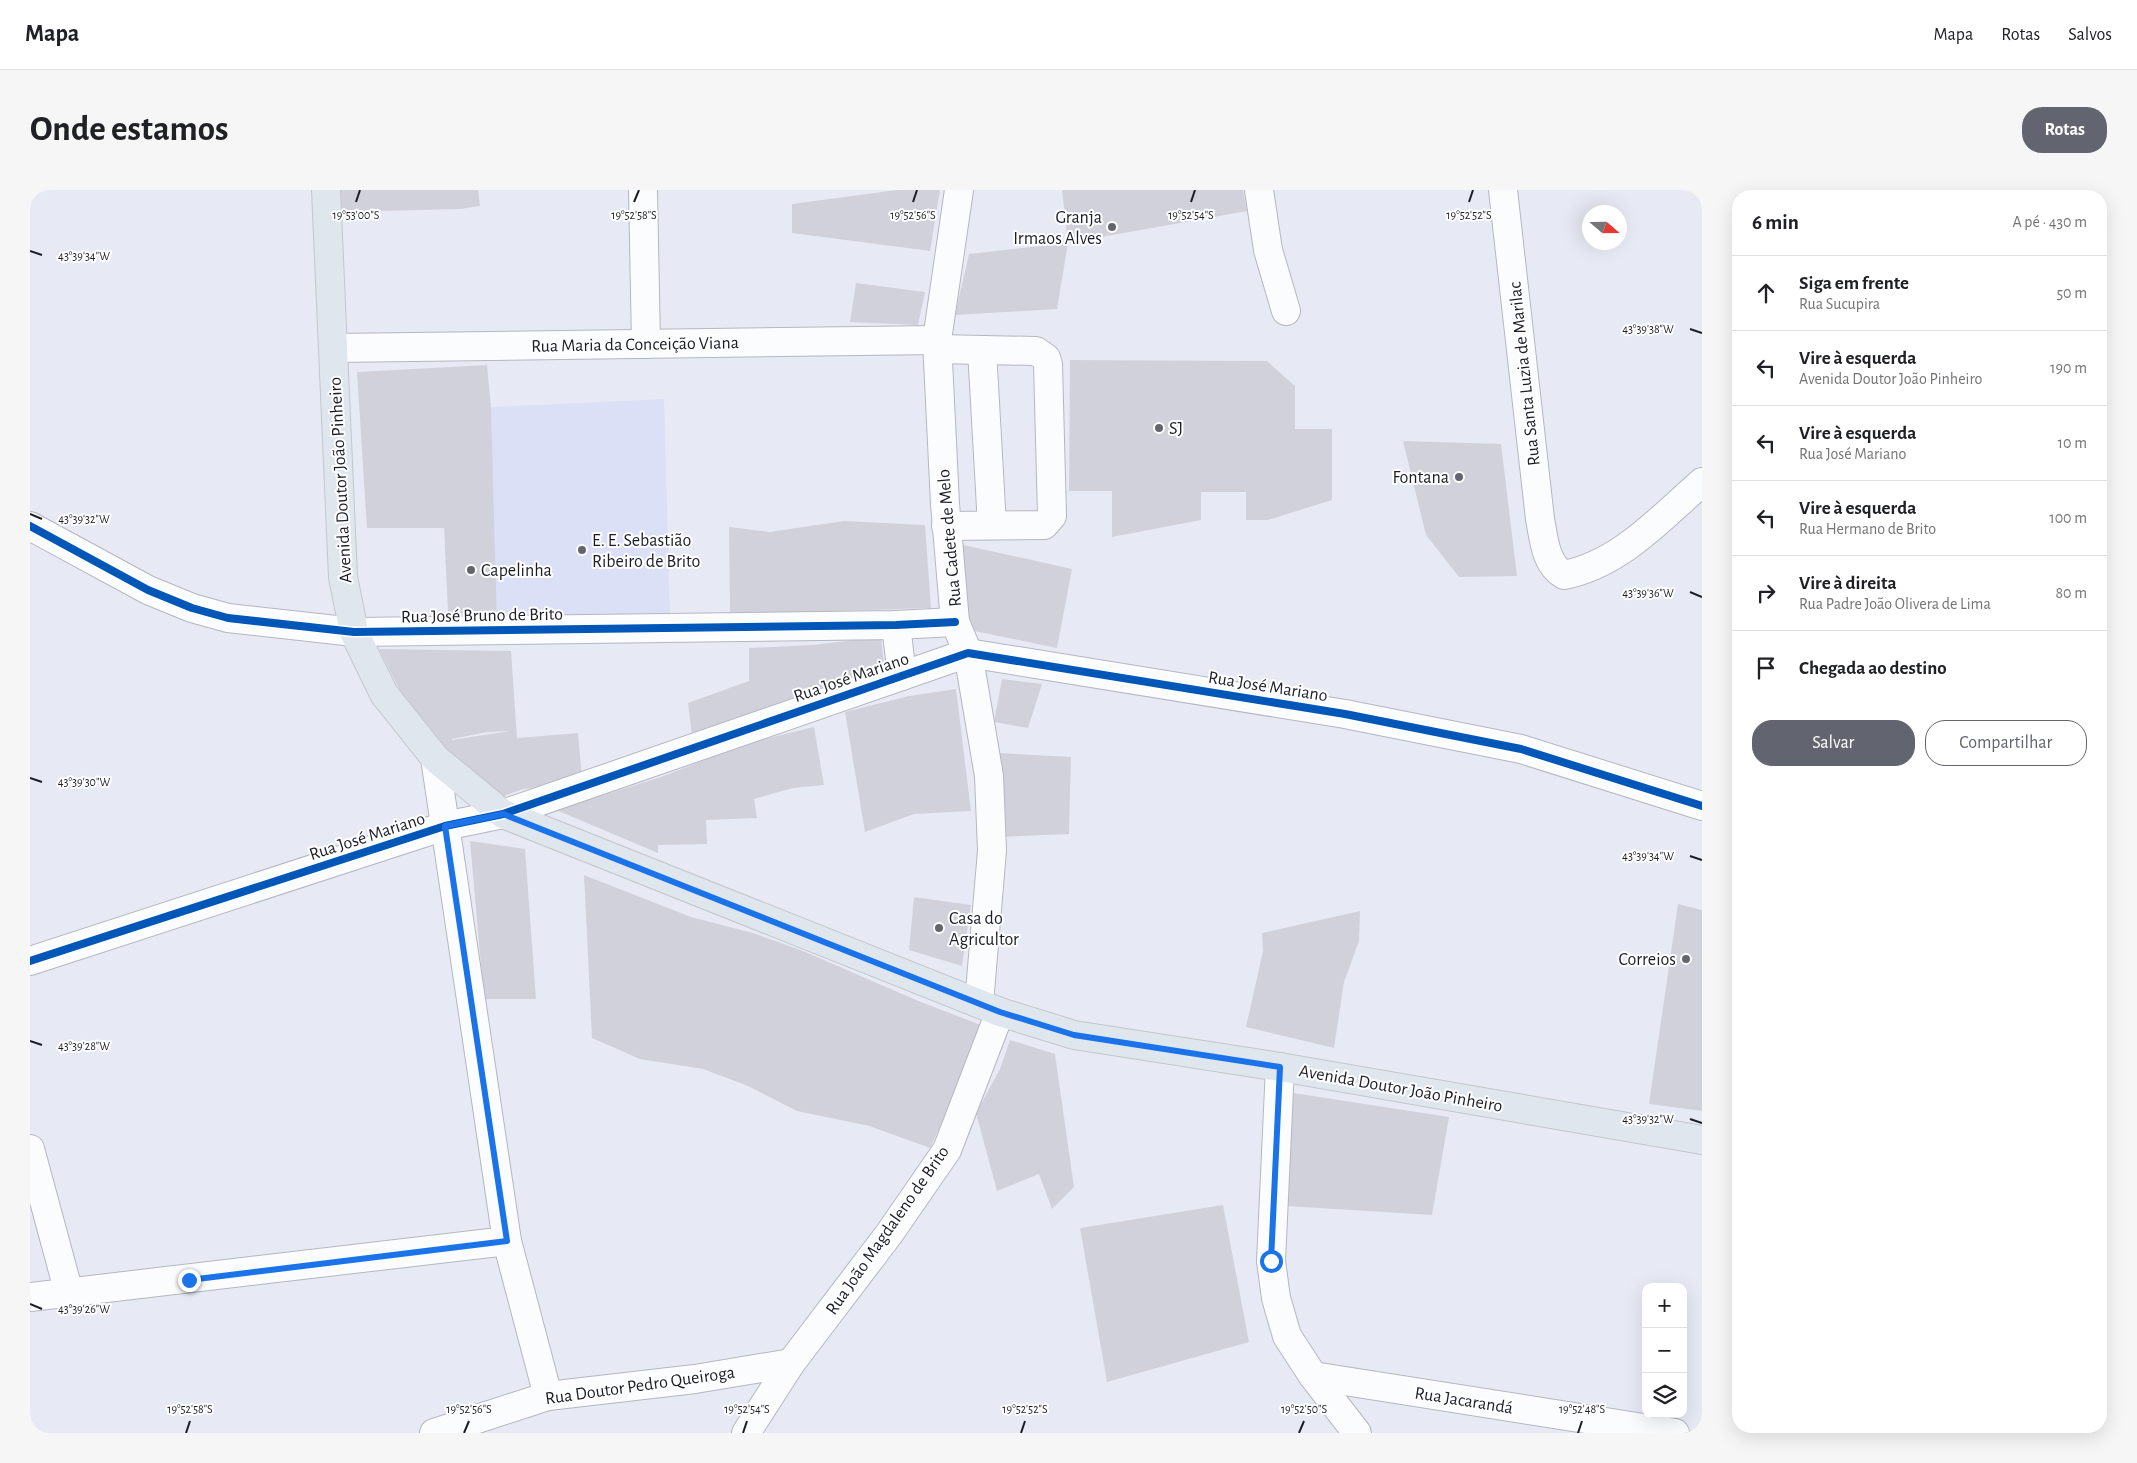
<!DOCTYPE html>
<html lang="pt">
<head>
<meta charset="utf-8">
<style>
	body { margin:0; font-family:"Alegreya Sans",sans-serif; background:#f6f6f6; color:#202124 }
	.controls { position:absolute; right:15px; bottom:15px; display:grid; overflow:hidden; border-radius:10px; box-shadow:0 5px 20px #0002 }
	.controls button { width:45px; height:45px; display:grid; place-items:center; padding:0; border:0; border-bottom:1px solid #e0e0e0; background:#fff; color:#202124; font:25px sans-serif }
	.compass { position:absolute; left:1552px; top:15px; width:45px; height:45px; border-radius:50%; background:#fff; box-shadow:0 5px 20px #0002; rotate:110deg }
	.stop { position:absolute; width:15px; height:15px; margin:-11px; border:4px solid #1a73e8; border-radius:50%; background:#fff }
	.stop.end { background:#1a73e8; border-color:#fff; box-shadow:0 1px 5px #0008 }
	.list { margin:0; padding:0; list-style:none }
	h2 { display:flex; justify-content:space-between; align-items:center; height:65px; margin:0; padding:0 20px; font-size:21px }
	h2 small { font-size:16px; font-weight:400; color:#757577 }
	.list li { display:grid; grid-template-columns:32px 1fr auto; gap:15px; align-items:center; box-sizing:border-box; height:75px; padding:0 20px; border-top:1px solid #e0e0e0 }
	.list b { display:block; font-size:19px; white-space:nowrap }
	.list p { margin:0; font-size:16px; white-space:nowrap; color:#757577 }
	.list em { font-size:16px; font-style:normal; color:#757577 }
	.actions { display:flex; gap:10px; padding:15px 20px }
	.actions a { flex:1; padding:11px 0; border:1px solid #626570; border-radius:20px; text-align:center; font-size:18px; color:#626570 }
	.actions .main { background:#626570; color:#fff }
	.icon { flex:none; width:28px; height:28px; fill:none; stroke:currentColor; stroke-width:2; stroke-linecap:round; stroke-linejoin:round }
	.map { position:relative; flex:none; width:1672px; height:1243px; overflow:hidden; border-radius:20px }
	header { display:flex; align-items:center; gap:30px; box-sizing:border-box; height:70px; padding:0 25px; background:#fff; border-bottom:1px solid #e0e0e0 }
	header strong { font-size:24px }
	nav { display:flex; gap:28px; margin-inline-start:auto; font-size:18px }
	.intro { display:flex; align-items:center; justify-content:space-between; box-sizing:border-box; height:120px; padding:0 30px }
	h1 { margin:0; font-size:35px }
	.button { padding:12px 22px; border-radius:20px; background:#626570; color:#fff; font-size:18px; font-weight:700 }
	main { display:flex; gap:30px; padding:0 30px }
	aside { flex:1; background:#fff; border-radius:20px; box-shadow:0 5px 20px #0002 }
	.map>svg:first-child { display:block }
</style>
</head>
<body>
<header>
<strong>Mapa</strong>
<nav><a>Mapa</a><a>Rotas</a><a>Salvos</a></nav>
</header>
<div class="intro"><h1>Onde estamos</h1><a class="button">Rotas</a></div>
<main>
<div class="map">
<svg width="1672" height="1243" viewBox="0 0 1672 1243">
	<rect width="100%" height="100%" fill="#e7eaf4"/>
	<path fill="#dbe0f7" d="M634 209 640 424 467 431 461 217Z"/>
	<g fill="#d1d1dc" fill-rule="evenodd">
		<path d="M306 0H448L450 16 430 19 307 22Z"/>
		<path d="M867 0H910L900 61 762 43V14Z"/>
		<path d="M1032 0H1213L1217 21 1038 53 1027 119 925 125 939 64 1038 53Z"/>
		<path d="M826 93 895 102 888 135 820 132Z"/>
		<path d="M1040 170 1237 171 1265 196V239H1302V310L1238 330H1216V302H1171V330L1082 347V301H1039Z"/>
		<path d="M457 175 461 217 467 431 418 422 414 338H337L327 182Z"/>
		<path d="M1373 251 1471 254 1487 386 1429 387 1396 345Z"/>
		<path d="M814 331 895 335 901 418 742 423 700 422 699 337 740 342Z"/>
		<path d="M929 354 1042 379 1027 458 944 441 929 433Z"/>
		<path d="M851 447 855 484 787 502 662 545 658 513 719 491V458L783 455Z"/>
		<path d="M349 459 481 461 487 548 548 543 552 588 490 600 466 609 381 523ZM480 541 422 550V549L457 542Z"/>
		<path d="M972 489 1012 494 998 538 964 532Z"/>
		<path d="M926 499 941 621 884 624 835 642 815 522 879 506Z"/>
		<path d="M784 537 794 595 763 598 724 609 727 628 676 630 677 654 628 655V663L526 620 631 587 718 553Z"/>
		<path d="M968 563 1041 567 1039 644 971 647Z"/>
		<path d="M440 651 495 659 506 809H454Z"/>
		<path d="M554 685 661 727 723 743 773 761 886 810 956 837 900 958 839 936 767 921 718 896 673 879 610 869 562 848Z"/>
		<path d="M884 707 941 715 932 776 879 760Z"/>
		<path d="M1648 714 1672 720V921L1619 914Z"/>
		<path d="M1330 721 1329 751 1314 792 1304 858 1216 837 1233 761 1232 743Z"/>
		<path d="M980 850 1025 864 1044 997 1022 1019 1009 984 967 1001 946 923 970 879Z"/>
		<path d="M1257 902 1419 927 1402 1025 1256 1016Z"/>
		<path d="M1193 1015 1219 1152 1077 1192 1050 1038Z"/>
	</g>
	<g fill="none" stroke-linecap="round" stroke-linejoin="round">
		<defs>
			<g id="minor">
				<path d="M613 0 616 154"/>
				<path d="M929 0 907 150 915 314 925 432 938 463 959 586 962 661 949 813"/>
				<path d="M1229 0 1238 60 1256 121"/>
				<path d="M1473 0 1510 329C1514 349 1515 374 1534 385 1590 374 1631 328 1672 292"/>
				<path d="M304 158 907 150"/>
				<path d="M907 159 1006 161 1016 168 1018 174 1022 326 1014 335 916 336"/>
				<path d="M952 160 962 335"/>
				<path d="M0 336 118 400 162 418 198 428 324 442 866 435 925 432"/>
				<path d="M866 435 872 486"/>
				<path d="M405 568 477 1051 518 1206"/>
				<path d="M0 771 415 636 473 624 938 463 1315 524 1491 559 1672 616"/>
				<path d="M1250 877 1241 1071 1246 1108 1257 1146 1283 1186 1327 1243"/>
				<path d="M0 959 39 1103"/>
				<path d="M0 1107 477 1051"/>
				<path d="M1283 1186 1645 1243"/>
				<path d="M404 1243 518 1206 665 1189 761 1173"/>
				<path d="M716 1243 761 1173 859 1044 917 960 970 822"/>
			</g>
			<path id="major" d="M296 0 313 387 324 442 354 504 405 568 473 624 970 822 1044 845 1250 877 1672 950"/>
		</defs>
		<use href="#minor" stroke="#b4b7c1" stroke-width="30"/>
		<use href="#major" stroke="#c4c6cc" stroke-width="30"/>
		<use href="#minor" stroke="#fbfcfd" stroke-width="28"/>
		<use href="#major" stroke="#e0e6ed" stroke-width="28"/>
		<defs>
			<g id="cycleway">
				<path d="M0 336 118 400 162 418 198 428 324 442 866 435 925 432"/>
				<path d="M0 771 415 636 473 624 938 463 1315 524 1491 559 1672 616"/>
			</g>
		</defs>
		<use href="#cycleway" stroke="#fff" stroke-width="11"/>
		<use href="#cycleway" stroke="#0057b8" stroke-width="8"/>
	</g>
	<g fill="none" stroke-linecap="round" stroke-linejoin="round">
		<path stroke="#1a73e8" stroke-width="6" d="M159 1090 477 1051 415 636 473 624 970 822 1044 845 1250 877 1241 1071"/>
	</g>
	<path fill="none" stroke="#1b1d29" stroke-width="2" d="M326 12 330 0M604 12 609 0M883 12 887 0M1161 12 1165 0M1439 12 1443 0M0 61 12 65M1660 139 1672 143M0 324 12 329M1660 402 1672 407M0 588 12 592M1660 666 1672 670M0 851 12 855M1660 929 1672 933M0 1114 12 1119M156 1243 160 1231M434 1243 439 1231M713 1243 717 1231M991 1243 995 1231M1269 1243 1274 1231M1548 1243 1552 1231"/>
	<g fill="#626570" stroke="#fff" stroke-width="2">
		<circle cx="1082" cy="37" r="5"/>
		<circle cx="1129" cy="238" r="5"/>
		<circle cx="1429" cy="287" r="5"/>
		<circle cx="552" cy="360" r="5"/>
		<circle cx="441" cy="380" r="5"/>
		<circle cx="909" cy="738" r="5"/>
		<circle cx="1656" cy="769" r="5"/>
	</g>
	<g text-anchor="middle" stroke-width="4" stroke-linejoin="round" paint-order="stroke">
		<g font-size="18" fill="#1b1d29" stroke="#fff" text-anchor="start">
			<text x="1072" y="33" text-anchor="end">Granja<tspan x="1072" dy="21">Irmaos Alves</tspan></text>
			<text x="1139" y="244">SJ</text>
			<text x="1419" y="293" text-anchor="end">Fontana</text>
			<text x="562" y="356">E. E. Sebastião<tspan x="562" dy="21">Ribeiro de Brito</tspan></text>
			<text x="451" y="386">Capelinha</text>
			<text x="919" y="734">Casa do<tspan x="919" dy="21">Agricultor</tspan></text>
			<text x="1646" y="775" text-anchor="end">Correios</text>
		</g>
		<g font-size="18" fill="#1b1d29" stroke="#fff">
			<text transform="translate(605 154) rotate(-1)" y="6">Rua Maria da Conceição Viana</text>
			<text transform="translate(1494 184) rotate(-96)" y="6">Rua Santa Luzia de Marilac</text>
			<text transform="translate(310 290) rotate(-93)" y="6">Avenida Doutor João Pinheiro</text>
			<text transform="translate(919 348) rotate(-95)" y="6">Rua Cadete de Melo</text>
			<text transform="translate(452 425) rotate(-1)" y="6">Rua José Bruno de Brito</text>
			<text transform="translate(821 487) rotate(-19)" y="6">Rua José Mariano</text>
			<text transform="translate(1238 496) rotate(9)" y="6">Rua José Mariano</text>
			<text transform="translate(337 646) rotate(-18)" y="6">Rua José Mariano</text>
			<text transform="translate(1371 898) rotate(10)" y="6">Avenida Doutor João Pinheiro</text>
			<text transform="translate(857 1040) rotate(-55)" y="6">Rua João Magdaleno de Brito</text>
			<text transform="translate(610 1195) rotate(-8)" y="6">Rua Doutor Pedro Queiroga</text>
			<text transform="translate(1434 1210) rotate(9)" y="6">Rua Jacarandá</text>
		</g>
	</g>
	<g font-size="12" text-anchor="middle" fill="#1b1d29" stroke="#fff" stroke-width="4" stroke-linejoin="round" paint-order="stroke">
		<text x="326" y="29">19°53'00"S</text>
		<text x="604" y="29">19°52'58"S</text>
		<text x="883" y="29">19°52'56"S</text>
		<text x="1161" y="29">19°52'54"S</text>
		<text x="1439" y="29">19°52'52"S</text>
		<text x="54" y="70">43°39'34"W</text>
		<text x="1618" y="143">43°39'38"W</text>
		<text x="54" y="333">43°39'32"W</text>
		<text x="1618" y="407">43°39'36"W</text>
		<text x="54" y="596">43°39'30"W</text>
		<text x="1618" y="670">43°39'34"W</text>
		<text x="54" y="860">43°39'28"W</text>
		<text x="1618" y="933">43°39'32"W</text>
		<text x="54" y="1123">43°39'26"W</text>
		<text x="160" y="1223">19°52'58"S</text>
		<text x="439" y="1223">19°52'56"S</text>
		<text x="717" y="1223">19°52'54"S</text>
		<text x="995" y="1223">19°52'52"S</text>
		<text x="1274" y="1223">19°52'50"S</text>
		<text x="1552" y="1223">19°52'48"S</text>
	</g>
</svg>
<div class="controls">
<button>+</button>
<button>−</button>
<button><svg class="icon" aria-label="layers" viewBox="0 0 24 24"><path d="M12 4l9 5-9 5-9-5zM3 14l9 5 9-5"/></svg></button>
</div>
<svg class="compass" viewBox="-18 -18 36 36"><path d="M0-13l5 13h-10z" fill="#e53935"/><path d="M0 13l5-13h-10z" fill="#757577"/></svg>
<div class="stop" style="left:1241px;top:1071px"></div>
<div class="stop end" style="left:159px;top:1090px"></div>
</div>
<aside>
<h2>6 min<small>A pé · 430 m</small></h2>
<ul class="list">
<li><svg class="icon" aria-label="ahead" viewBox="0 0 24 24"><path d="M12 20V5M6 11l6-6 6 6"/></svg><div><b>Siga em frente</b><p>Rua Sucupira</p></div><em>50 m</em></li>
<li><svg class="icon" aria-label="left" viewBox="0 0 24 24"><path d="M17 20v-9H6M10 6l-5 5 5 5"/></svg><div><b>Vire à esquerda</b><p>Avenida Doutor João Pinheiro</p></div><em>190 m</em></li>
<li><svg class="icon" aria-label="left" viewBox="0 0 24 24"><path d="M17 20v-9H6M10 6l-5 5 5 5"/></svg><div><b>Vire à esquerda</b><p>Rua José Mariano</p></div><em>10 m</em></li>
<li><svg class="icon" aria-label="left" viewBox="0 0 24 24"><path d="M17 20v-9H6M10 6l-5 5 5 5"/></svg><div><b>Vire à esquerda</b><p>Rua Hermano de Brito</p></div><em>100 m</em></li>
<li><svg class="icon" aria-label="right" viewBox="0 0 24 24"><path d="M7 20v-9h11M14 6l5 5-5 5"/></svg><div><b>Vire à direita</b><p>Rua Padre João Olivera de Lima</p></div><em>80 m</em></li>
<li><svg class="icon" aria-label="arrive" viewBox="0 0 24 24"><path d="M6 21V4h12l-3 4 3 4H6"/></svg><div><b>Chegada ao destino</b></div></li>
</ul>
<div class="actions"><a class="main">Salvar</a><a>Compartilhar</a></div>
</aside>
</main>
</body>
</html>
